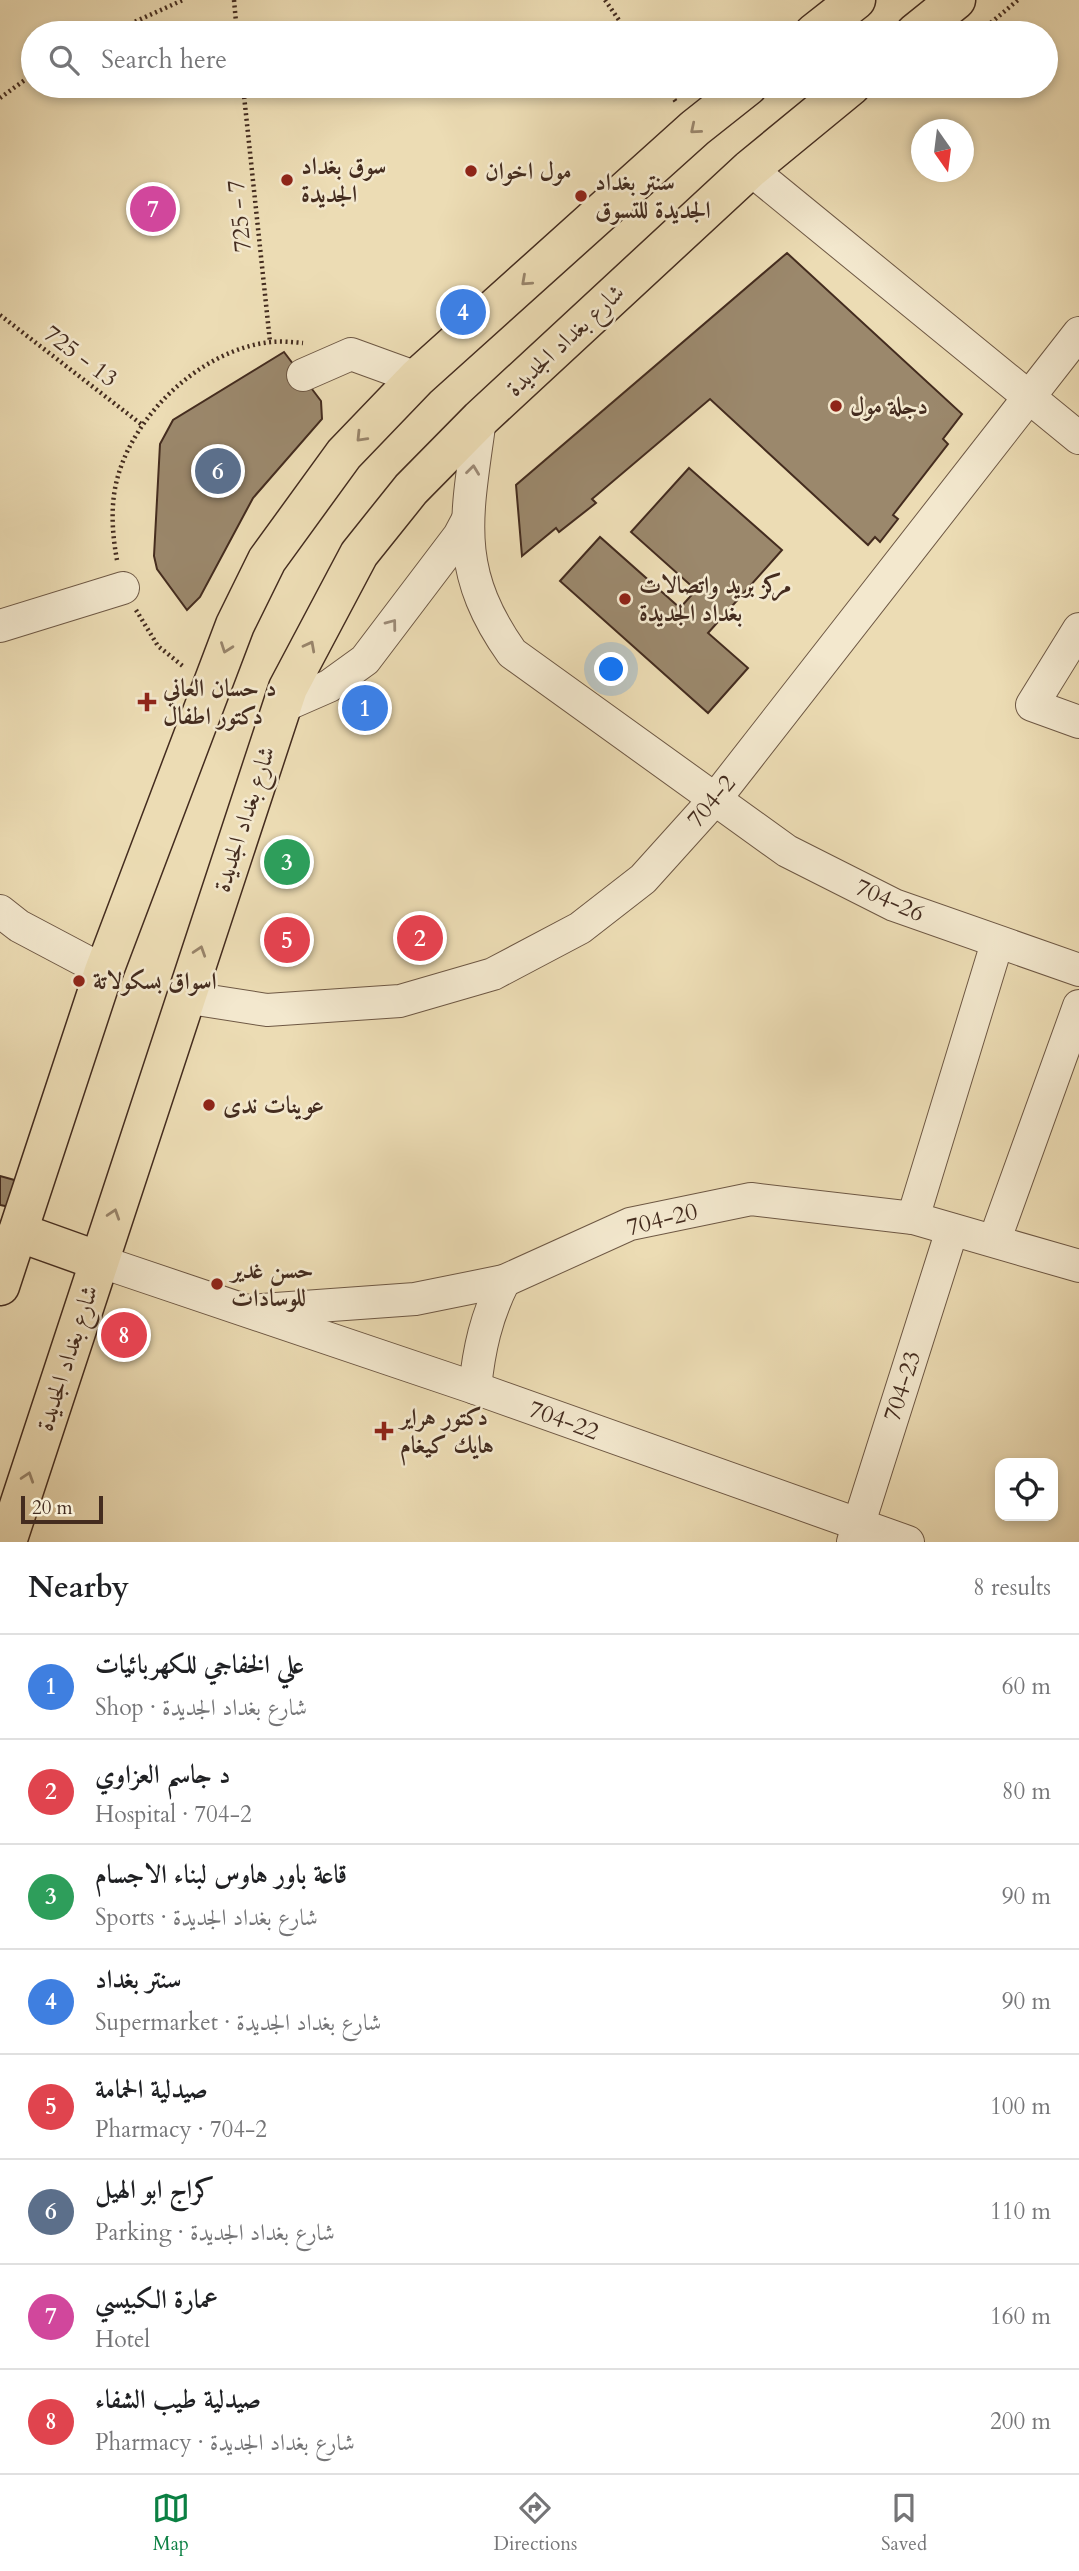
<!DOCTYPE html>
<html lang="en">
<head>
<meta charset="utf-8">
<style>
	body { margin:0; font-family:Cardo,Amiri,serif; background:#f6f6f6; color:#202124 }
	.controls { position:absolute; right:21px; bottom:21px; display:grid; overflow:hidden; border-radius:14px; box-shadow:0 4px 10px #0003 }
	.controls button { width:63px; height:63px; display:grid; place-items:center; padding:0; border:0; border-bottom:2px solid #e0e0e0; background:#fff; color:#202124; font:35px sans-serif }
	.compass { position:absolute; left:911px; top:119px; width:63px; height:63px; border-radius:50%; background:#fff; box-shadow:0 4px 10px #0003; rotate:166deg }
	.scale { position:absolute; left:21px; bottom:18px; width:82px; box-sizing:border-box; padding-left:7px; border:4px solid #442c1f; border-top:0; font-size:19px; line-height:24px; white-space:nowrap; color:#442c1f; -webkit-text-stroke:5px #f3e8ce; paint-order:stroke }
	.you { position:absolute; left:612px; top:670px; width:24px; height:24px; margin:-18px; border:5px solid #fff; border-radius:50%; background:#1a73e8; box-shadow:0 0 0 10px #1a73e833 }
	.badge { display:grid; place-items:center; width:46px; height:46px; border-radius:50%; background:#0b8043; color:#fff; font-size:23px; font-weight:700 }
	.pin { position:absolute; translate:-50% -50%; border:4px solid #fff; box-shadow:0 2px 7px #0006 }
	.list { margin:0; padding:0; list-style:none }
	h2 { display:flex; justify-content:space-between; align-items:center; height:91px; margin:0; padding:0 28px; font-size:30px }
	h2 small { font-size:23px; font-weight:400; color:#757577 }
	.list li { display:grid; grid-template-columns:46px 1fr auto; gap:21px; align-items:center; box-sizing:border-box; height:105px; padding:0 28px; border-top:2px solid #e0e0e0 }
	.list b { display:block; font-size:26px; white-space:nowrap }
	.list p { margin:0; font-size:23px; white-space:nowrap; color:#757577 }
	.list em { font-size:23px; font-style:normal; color:#757577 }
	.icon { flex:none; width:38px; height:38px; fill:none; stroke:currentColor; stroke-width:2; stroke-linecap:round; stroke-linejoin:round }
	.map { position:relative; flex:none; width:1079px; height:1542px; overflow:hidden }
	.search { position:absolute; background:#fff; box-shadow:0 4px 10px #0003; left:21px; right:21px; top:21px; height:77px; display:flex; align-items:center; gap:18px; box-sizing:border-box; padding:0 24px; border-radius:38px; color:#757577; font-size:26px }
	.sheet { height:931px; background:#fff }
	nav { display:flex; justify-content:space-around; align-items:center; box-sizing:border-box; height:98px; border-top:2px solid #e0e0e0; background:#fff; font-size:19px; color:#757577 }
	nav a { display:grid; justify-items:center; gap:4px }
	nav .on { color:#0b8043 }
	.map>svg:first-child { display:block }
</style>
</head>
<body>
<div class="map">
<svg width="1079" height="1542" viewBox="0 0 1079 1542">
	<rect width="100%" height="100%" fill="#ecdcb4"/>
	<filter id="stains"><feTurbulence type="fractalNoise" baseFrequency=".00286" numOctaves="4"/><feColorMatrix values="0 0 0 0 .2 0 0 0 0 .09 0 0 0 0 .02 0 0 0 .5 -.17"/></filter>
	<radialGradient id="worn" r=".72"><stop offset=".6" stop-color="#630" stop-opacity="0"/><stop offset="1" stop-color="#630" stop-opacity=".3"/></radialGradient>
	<g fill="#9b886c" stroke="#442c1f" stroke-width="2">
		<path d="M787 253 962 414 943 439 948 444 893 515 898 519 880 542 875 537 868 545 710 399 592 499 596 503 559 532 556 528 522 556 516 485Z"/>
		<path d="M284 352 321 401 322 419 253 498 200 597 187 610 157 569 154 556 160 444 173 420Z"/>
		<path d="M689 468 782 550 708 633 748 668 708 713 560 581 600 537 680 608 696 590 631 532Z"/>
		<path d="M0 1176 18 1181 10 1207 0 1205Z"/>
	</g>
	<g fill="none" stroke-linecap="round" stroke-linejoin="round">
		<defs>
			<g id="minor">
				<path d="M750 169 1079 438"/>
				<path d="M303 375 351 354 417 378"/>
				<path d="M480 419C467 516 452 568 512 653L787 851 894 905 1079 970"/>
				<path d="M0 626 123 588"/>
				<path d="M1079 629 1032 705 1079 722"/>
				<path d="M281 707 329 686 365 660 459 536 467 521"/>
				<path d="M0 911 19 926 104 971"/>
				<path d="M184 997 267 1010 400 1001 493 974 580 928 643 879 716 798 1079 333"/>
				<path d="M913 1218 997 943"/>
				<path d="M995 1239 1079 1006"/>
				<path d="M99 1261 475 1388 908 1542"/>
				<path d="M262 1310 415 1299 504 1281 630 1224 751 1199 913 1218 1079 1266"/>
				<path d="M475 1388C479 1349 486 1317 504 1281"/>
				<path d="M853 1542 952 1230"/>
			</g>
			<g id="major">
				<path d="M814 33 856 0"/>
				<path d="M915 33 956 0"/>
				<path d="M18 1232 99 1261"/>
				<path d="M0 1286 104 971 235 625 267 560 344 454 417 378 695 128 748 86"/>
				<path d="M7 1542 288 688 359 554 411 489 480 419 750 169 851 86"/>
			</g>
		</defs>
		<use href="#minor" stroke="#6e5844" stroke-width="34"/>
		<use href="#major" stroke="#442c1f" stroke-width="41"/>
		<g stroke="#442c1f" stroke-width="4.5" stroke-dasharray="2 3.5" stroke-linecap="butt">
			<path d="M234 0 237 33"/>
			<path d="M605 0 628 33"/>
			<path d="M975 24 981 31 1018 0"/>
			<path d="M110 33 183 0"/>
			<path d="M243 86 270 342"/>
			<path d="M665 86 676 102"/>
			<path d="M0 98 33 74"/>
			<path d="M0 315 141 424"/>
			<path d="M117 560C112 533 110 503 118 476 136 412 203 349 271 342 281 341 292 342 303 343"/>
			<path d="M136 610 158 646 184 667"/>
		</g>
		<use href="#minor" stroke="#f3e8ce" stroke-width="32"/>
		<use href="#major" stroke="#ecdcb4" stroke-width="38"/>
	</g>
	<defs><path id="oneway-chevron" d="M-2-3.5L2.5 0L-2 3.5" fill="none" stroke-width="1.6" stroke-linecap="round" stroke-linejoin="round" transform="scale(1.75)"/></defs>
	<g stroke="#98846a">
		<use href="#oneway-chevron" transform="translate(695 129) rotate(140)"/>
		<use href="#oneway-chevron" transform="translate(526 281) rotate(138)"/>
		<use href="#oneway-chevron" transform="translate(361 437) rotate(134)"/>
		<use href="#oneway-chevron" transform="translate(310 646) rotate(-62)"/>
		<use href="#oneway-chevron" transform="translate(226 648) rotate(110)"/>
		<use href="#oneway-chevron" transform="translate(200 951) rotate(-72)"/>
		<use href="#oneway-chevron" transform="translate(114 1214) rotate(-72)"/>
		<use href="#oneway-chevron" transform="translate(28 1477) rotate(-72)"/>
	</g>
	<g stroke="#9c8a76">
		<use href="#oneway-chevron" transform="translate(473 470) rotate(-83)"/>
		<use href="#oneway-chevron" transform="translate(392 624) rotate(-53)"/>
	</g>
	<g fill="#8f2418" stroke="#f3e8ce" stroke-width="2.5">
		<circle cx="471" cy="171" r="7"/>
		<circle cx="287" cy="180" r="7"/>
		<circle cx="581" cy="196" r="7"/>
		<circle cx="836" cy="406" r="7"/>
		<circle cx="625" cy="599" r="7"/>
		<path d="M143.5 691.5h7v7h7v7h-7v7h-7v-7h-7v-7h7z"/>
		<circle cx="79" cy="981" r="7"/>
		<circle cx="209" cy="1105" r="7"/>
		<circle cx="217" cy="1284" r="7"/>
		<path d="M380.5 1420.5h7v7h7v7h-7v7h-7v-7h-7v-7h7z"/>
	</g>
	<g text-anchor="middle" stroke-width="5" stroke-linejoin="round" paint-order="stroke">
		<g font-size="24" font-weight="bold" fill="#442c1f" stroke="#f3e8ce" text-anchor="start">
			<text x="301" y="174">سوق بغداد<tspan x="301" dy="28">الجديدة</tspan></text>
			<text x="485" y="179">مول اخوان</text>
			<text x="595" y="190">سنتر بغداد<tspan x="595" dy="28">الجديدة للتسوق</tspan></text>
			<text x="850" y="414">دجلة مول</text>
			<text x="639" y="593">مركز بريد واتصالات<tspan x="639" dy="28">بغداد الجديدة</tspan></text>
			<text x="163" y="696">د حسان العاني<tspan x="163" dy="28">دكتور اطفال</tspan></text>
			<text x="93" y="989">اسواق بسكولاتة</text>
			<text x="223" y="1113">عوينات ندى</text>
			<text x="231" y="1278">حسن غدير<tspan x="231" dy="28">للوسادات</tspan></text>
			<text x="400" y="1425">دكتور هراير<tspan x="400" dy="28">هايك كيغام</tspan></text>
		</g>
		<g font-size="24" fill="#442c1f" stroke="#f3e8ce">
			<text transform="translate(239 216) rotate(-96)" y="8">725 - 7</text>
			<text transform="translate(565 340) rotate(-43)" y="8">شارع بغداد الجديدة</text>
			<text transform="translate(81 356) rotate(37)" y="8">725 - 13</text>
			<text transform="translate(711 801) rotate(-50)" y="8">704-2</text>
			<text transform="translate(244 819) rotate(-72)" y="8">شارع بغداد الجديدة</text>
			<text transform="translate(890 900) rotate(24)" y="8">704-26</text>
			<text transform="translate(662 1219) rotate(-14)" y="8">704-20</text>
			<text transform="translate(67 1358) rotate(-72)" y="8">شارع بغداد الجديدة</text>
			<text transform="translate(902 1386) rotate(-72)" y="8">704-23</text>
			<text transform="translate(564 1420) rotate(20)" y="8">704-22</text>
		</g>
	</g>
	<rect width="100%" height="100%" filter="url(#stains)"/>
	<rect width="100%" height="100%" fill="url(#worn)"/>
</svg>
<div class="controls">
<button><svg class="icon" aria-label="locate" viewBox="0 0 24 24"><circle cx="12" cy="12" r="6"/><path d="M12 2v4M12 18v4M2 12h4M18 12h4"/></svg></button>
</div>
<svg class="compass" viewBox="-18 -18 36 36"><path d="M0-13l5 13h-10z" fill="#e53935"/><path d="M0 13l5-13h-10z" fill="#757577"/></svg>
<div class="scale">20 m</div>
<div class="you"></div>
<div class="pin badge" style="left:365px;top:708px;background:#3f7fe0">1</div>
<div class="pin badge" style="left:420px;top:938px;background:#e0444e">2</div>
<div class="pin badge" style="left:287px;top:862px;background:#2e9e5b">3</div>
<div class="pin badge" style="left:463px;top:312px;background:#3f7fe0">4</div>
<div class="pin badge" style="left:287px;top:940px;background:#e0444e">5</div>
<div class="pin badge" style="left:218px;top:471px;background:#5c6f8a">6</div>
<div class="pin badge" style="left:153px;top:209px;background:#d1479c">7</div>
<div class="pin badge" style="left:124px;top:1335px;background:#e0444e">8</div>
<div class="search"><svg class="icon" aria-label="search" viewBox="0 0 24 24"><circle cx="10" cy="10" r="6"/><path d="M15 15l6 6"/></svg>Search here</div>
</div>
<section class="sheet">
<h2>Nearby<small>8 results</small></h2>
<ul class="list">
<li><span class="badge" style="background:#3f7fe0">1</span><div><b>علي الخفاجي للكهربائيات</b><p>Shop · شارع بغداد الجديدة</p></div><em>60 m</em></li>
<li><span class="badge" style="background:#e0444e">2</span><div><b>د جاسم العزاوي</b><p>Hospital · 704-2</p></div><em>80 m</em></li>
<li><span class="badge" style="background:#2e9e5b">3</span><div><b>قاعة باور هاوس لبناء الاجسام</b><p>Sports · شارع بغداد الجديدة</p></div><em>90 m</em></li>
<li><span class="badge" style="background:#3f7fe0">4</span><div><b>سنتر بغداد</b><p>Supermarket · شارع بغداد الجديدة</p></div><em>90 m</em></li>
<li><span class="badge" style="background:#e0444e">5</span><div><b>صيدلية الحمامة</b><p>Pharmacy · 704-2</p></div><em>100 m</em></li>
<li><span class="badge" style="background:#5c6f8a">6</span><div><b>كراج ابو الهيل</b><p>Parking · شارع بغداد الجديدة</p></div><em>110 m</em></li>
<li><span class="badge" style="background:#d1479c">7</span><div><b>عمارة الكبيسي</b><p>Hotel</p></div><em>160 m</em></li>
<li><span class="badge" style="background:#e0444e">8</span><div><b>صيدلية طيب الشفاء</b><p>Pharmacy · شارع بغداد الجديدة</p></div><em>200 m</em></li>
</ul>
</section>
<nav>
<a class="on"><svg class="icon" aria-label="map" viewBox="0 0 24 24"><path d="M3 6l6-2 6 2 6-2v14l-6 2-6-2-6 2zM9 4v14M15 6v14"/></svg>Map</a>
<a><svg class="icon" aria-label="directions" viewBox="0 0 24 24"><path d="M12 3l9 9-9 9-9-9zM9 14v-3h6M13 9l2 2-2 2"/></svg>Directions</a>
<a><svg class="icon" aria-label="saved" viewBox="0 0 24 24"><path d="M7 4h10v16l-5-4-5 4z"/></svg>Saved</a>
</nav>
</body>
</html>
